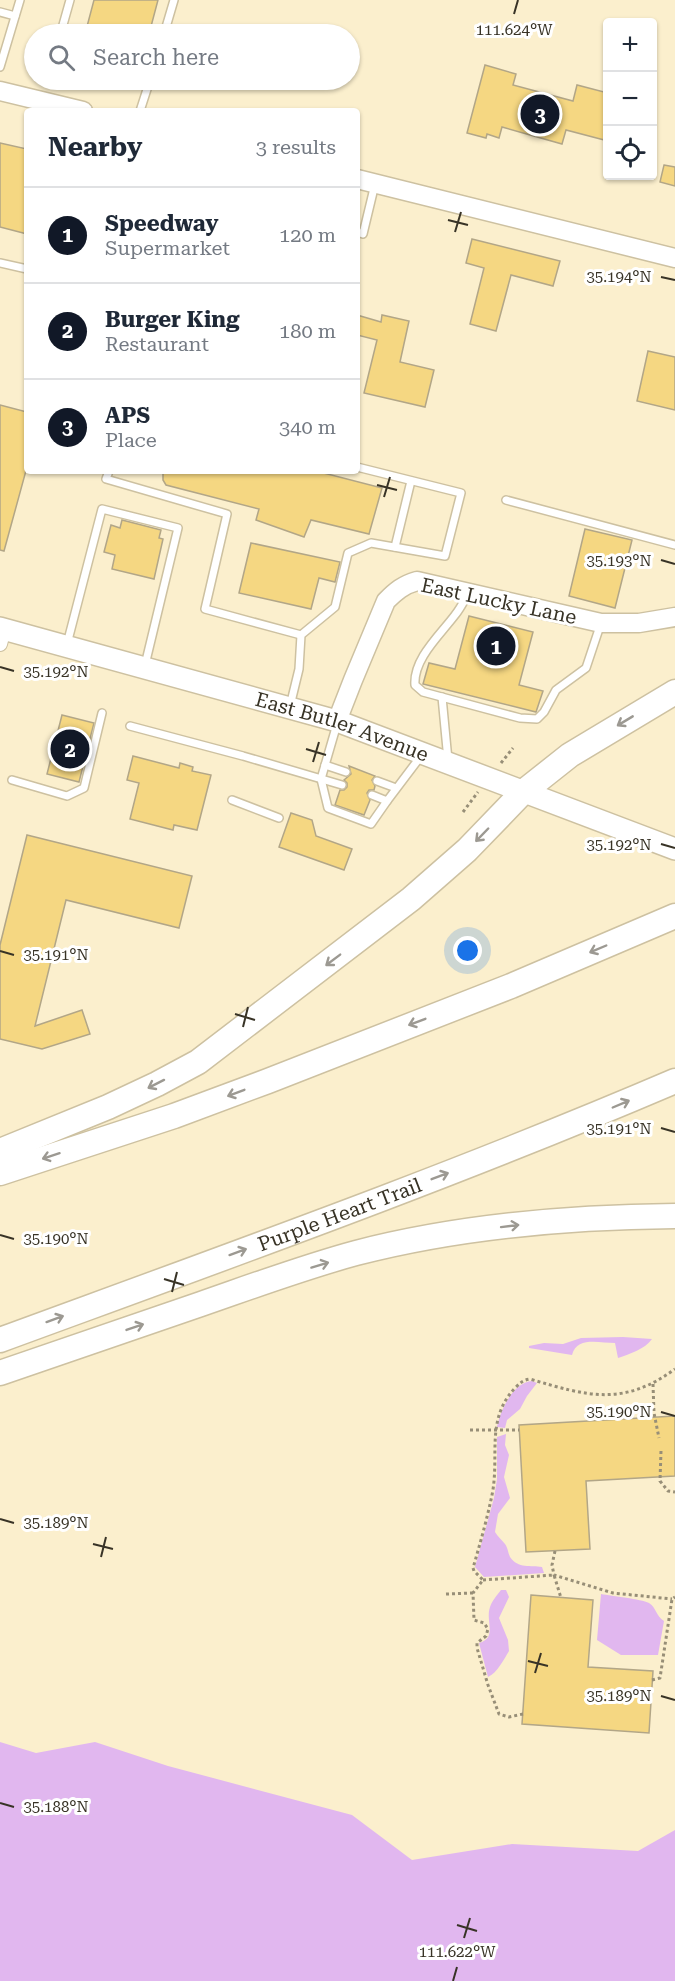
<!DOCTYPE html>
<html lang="en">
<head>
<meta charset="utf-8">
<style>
	body { margin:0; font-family:"Roboto Serif",serif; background:#f2f2f3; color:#1f2937 }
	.controls { position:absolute; right:18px; top:18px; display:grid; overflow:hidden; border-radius:6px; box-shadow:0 2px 4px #0004 }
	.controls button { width:54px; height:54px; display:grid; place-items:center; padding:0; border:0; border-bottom:2px solid #e0e1e3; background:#fff; color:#1f2937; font:30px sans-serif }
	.you { position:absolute; left:468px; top:951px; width:21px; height:21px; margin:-15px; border:4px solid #fff; border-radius:50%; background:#1a73e8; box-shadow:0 0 0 9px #1a73e833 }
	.badge { display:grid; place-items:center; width:39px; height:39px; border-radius:50%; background:#111827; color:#fff; font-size:20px; font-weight:700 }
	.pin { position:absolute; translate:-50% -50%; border:3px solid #fff; box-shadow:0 2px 6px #0006 }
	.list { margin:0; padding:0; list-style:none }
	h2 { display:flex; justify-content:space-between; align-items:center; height:78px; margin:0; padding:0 24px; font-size:26px }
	h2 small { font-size:20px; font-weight:400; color:#747a83 }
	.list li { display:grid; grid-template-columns:39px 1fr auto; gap:18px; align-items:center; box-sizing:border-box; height:96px; padding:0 24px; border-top:2px solid #e0e1e3 }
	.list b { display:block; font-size:22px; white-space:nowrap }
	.list p { margin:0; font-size:20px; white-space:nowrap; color:#747a83 }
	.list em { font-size:20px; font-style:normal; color:#747a83 }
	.icon { flex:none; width:33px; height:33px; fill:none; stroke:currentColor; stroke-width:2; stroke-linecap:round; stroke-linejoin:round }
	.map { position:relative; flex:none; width:675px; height:1981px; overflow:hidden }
	.search { position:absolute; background:#fff; box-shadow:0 2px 4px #0004; left:24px; top:24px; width:336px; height:66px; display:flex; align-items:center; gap:15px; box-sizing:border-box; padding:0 21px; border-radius:33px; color:#747a83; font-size:22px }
	.panel { position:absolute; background:#fff; box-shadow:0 2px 4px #0004; left:24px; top:108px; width:336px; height:366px; border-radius:6px }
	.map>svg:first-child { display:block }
</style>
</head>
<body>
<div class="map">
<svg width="675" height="1981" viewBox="0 0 675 1981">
	<rect width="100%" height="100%" fill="#fbefcd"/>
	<g fill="#e1b7ef">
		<path d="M623 1337 652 1339C645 1349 630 1354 618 1358L615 1343C599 1343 577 1336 572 1355L529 1348V1346L544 1343 563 1344 581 1338Z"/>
		<path d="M532 1381 537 1383 527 1396 520 1409 507 1420 505 1428 497 1427C500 1411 513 1382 532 1381Z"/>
		<path d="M506 1434 505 1445 509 1455 504 1477 510 1498 498 1514 495 1532C498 1537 501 1539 505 1544 508 1548 508 1553 510 1557 518 1569 531 1565 542 1567L544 1573 484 1577 475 1567 494 1498 497 1479V1437Z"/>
		<path d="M501 1590H506L509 1597 499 1618 508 1640 509 1651C504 1659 497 1673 488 1677L479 1643C498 1638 485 1621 490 1607 492 1601 497 1595 501 1590Z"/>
		<path d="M601 1594C612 1596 641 1599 649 1603 656 1607 656 1616 664 1621L658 1655H621L597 1640Z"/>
		<path d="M95 1742 168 1766 352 1815 412 1860 512 1844 638 1851 675 1830V1981H0V1742L36 1753Z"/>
	</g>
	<g fill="#f5d782" stroke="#b2a687" stroke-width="1.5">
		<path d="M94 0H158L149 34H85Z"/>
		<path d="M485 65 516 74 513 85 573 101 577 85 608 93V141L566 130 562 144 502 127 499 138 487 134 486 138 467 133Z"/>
		<path d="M0 143 27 149V234L0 227Z"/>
		<path d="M664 165 675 167V186L660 182Z"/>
		<path d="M472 239 560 261 553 286 511 275 496 331 470 324 484 268 466 263Z"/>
		<path d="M357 315 381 322 382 315 409 321 400 362 434 370 425 407 364 393 377 340 357 335Z"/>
		<path d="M648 351 675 357V410L637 401Z"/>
		<path d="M0 405 27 412V467L4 551 0 550Z"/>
		<path d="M163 471H316L382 488 369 534 311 520 304 537 256 520 259 509 166 485 163 480Z"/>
		<path d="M122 520 161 530 159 538 163 539 154 579 112 569 115 555 104 552 111 525 120 528Z"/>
		<path d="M585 529 632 540 615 608 569 596Z"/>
		<path d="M251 543 340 562 335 582 319 578 311 609 239 593Z"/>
		<path d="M469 616 533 632 519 685 543 691 536 712 423 684 429 663 455 669Z"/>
		<path d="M62 715 94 723 79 782 47 774Z"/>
		<path d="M133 756 179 768 180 763 193 767 192 771 211 775 197 830 174 825 173 830 130 819 139 783 127 780Z"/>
		<path d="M349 766 375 776 372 780 375 786 374 790H369L367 793 370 800 364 815 335 805 340 790H344L347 787V783L344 780 351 774Z"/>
		<path d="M291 813 312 820 316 836 352 849 344 870 279 847Z"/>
		<path d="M27 835 192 876 179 928 66 900 35 1026 82 1010 90 1034 42 1049 0 1039V945Z"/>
		<path d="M675 1416V1476L586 1481 590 1549 526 1552 519 1425Z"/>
		<path d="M531 1595 593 1600 588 1667 653 1671 649 1733 522 1724Z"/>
	</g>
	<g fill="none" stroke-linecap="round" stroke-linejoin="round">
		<defs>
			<g id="lane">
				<path d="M0 12 15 16"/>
				<path d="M61 32 70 0"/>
				<path d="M164 34 174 0"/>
				<path d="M0 67 20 0"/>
				<path d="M140 111 150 80"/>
				<path d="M357 232 363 234 375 184"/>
				<path d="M0 263 27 269"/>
				<path d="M109 471 106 479 227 514 205 609 301 635"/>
				<path d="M506 500 675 545"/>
				<path d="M395 547 411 481"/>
				<path d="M468 594C464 601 460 609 455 615 440 635 413 659 415 685L423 692 520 718 537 719 544 712 556 690 586 668 601 623"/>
				<path d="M67 644 102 509 178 528 145 665"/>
				<path d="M442 697 448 760"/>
				<path d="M290 706 299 669 301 635 335 607 348 553 371 543 445 556 461 493 357 467"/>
				<path d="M337 724 321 779 328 808 371 824 387 801"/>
				<path d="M130 726 243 756 342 785"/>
				<path d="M325 765 346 772"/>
				<path d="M12 780 67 796 84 788 102 713"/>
				<path d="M377 781 396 788"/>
				<path d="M372 795 387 801 421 756"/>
				<path d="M232 800 279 818"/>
			</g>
			<path id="street" d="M0 644 4 629"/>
			<g id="secondary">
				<path d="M0 91 83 111"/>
				<path d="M357 179 675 258"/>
				<path d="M337 721 353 680 386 601C396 591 403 585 417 581L601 623H639L675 617"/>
			</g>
			<g id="primary">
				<path id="s1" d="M0 628 337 721 675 849"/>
			</g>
			<g id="highway">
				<path d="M0 1151 108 1107 157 1084 198 1062 411 899 467 850 522 793 570 755 675 692"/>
				<path d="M0 1173 174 1116 268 1081 511 986 675 916"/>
				<path id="s2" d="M0 1340C226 1257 453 1176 675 1081"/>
				<path d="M0 1373C67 1350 134 1327 201 1304 253 1286 304 1267 356 1253 460 1226 568 1217 675 1216"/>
			</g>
		</defs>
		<use href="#lane" stroke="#cdc1a1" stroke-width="10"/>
		<use href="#street" stroke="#cdc1a1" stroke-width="16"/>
		<use href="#secondary" stroke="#cdc1a1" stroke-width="21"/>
		<use href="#primary" stroke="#cdc1a1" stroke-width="24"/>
		<use href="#highway" stroke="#cdc1a1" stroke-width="27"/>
		<g stroke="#978e77" stroke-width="3" stroke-dasharray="3 3" stroke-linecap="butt">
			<path d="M501 763 513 748"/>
			<path d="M463 812 478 792"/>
			<path d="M653 1384 654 1413 659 1438"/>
			<path d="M470 1430H519"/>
			<path d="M661 1451 660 1481 668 1491 675 1492"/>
			<path d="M555 1551 552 1565 554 1575 613 1593 672 1599"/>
			<path d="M483 1580 554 1575 561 1598"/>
			<path d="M446 1594 473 1593"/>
			<path d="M652 1680 660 1678 672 1599 675 1597"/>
			<path d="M523 1714 509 1717 499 1714 488 1685 477 1648V1643L486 1636 488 1629 484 1623 474 1620 473 1593 483 1580 474 1571 473 1568C480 1544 487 1519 492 1495 500 1456 485 1420 515 1388 520 1383 523 1380 530 1379 587 1396 623 1407 675 1369"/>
		</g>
		<use href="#lane" stroke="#fff" stroke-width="7"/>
		<use href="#street" stroke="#fff" stroke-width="14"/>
		<use href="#secondary" stroke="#fff" stroke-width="18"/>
		<use href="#primary" stroke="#fff" stroke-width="21"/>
		<use href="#highway" stroke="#fff" stroke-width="24"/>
	</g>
	<defs><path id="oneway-shaft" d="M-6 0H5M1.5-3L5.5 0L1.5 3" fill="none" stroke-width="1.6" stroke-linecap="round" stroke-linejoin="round" transform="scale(1.5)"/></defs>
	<g stroke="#9c9992">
		<use href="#oneway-shaft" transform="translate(625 721) rotate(149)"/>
		<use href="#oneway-shaft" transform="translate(482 835) rotate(134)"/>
		<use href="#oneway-shaft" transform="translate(598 949) rotate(157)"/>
		<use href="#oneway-shaft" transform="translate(333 960) rotate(143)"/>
		<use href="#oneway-shaft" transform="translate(417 1022) rotate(159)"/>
		<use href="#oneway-shaft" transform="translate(156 1084) rotate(153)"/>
		<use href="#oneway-shaft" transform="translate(236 1093) rotate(159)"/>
		<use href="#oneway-shaft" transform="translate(621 1104) rotate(-23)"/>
		<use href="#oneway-shaft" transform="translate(51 1156) rotate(162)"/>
		<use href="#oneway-shaft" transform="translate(440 1176) rotate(-21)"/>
		<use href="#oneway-shaft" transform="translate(510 1226) rotate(-7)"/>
		<use href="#oneway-shaft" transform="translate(238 1252) rotate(-20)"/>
		<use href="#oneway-shaft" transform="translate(320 1265) rotate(-17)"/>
		<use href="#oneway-shaft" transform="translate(55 1319) rotate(-20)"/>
		<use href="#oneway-shaft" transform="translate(135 1327) rotate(-19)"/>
	</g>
	<path fill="none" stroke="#383326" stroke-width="2" d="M514 14 518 0M448 220 468 225M455 232 461 212M661 277 675 280M377 485 397 490M384 497 390 477M661 560 675 564M0 667 14 671M306 749 326 755M313 762 319 742M661 844 675 848M0 951 14 955M235 1014 255 1020M243 1027 248 1007M661 1128 675 1132M0 1235 14 1239M164 1279 184 1285M172 1292 177 1272M661 1412 675 1416M0 1519 14 1523M93 1544 113 1549M101 1557 106 1537M528 1661 548 1666M535 1673 541 1653M661 1696 675 1700M0 1803 14 1807M457 1925 477 1931M464 1938 470 1918M453 1981 457 1967"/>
	<g text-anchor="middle" stroke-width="6" stroke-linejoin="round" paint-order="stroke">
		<g font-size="20" fill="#383326" stroke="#fff">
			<text transform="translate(499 601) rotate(12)" y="7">East Lucky Lane</text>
			<text dy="7" stroke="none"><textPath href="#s1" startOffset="356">East Butler Avenue</textPath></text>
			<text dy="7" stroke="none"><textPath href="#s2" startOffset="362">Purple Heart Trail</textPath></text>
		</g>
	</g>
	<g font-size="15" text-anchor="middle" fill="#383326" stroke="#fff" stroke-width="6" stroke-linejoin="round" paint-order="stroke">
		<text x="514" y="35">111.624°W</text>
		<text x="619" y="282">35.194°N</text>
		<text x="619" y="566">35.193°N</text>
		<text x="56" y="677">35.192°N</text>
		<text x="619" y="850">35.192°N</text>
		<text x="56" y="960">35.191°N</text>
		<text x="619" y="1134">35.191°N</text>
		<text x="56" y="1244">35.190°N</text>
		<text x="619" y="1417">35.190°N</text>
		<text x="56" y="1528">35.189°N</text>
		<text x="619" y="1701">35.189°N</text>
		<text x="56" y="1812">35.188°N</text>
		<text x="457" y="1957">111.622°W</text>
	</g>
</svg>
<div class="controls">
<button>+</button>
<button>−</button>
<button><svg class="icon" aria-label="locate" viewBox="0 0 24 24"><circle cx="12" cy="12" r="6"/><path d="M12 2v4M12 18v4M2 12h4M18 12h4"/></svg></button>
</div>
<div class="you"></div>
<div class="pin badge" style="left:496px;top:646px">1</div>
<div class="pin badge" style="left:70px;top:749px">2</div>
<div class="pin badge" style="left:540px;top:114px">3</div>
<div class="search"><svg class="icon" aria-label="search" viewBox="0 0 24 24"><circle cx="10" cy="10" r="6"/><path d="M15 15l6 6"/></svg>Search here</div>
<section class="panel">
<h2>Nearby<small>3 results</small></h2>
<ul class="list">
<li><span class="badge">1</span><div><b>Speedway</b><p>Supermarket</p></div><em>120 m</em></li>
<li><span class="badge">2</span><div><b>Burger King</b><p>Restaurant</p></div><em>180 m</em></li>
<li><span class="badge">3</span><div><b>APS</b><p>Place</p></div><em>340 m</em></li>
</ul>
</section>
</div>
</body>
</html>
